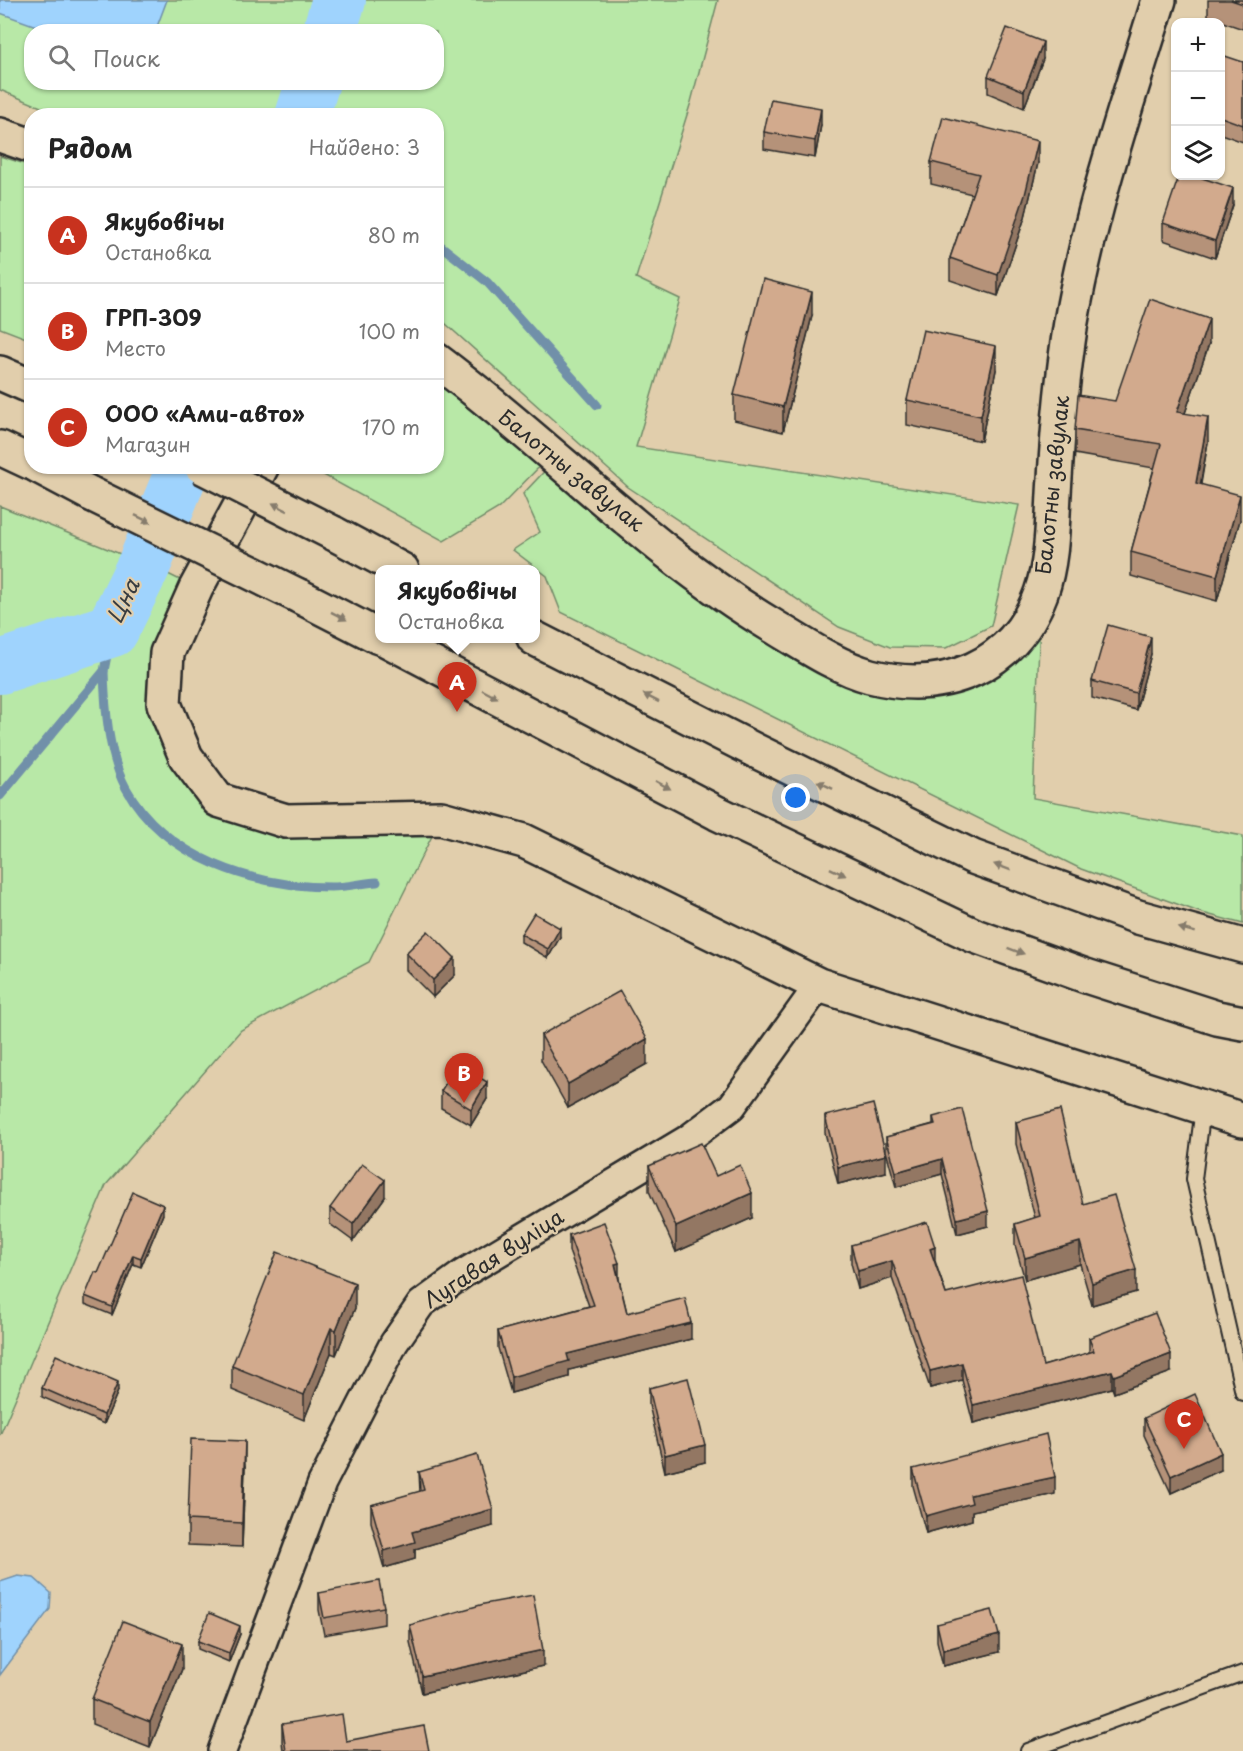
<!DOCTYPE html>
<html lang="ru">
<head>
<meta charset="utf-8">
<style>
	body { margin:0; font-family:"Playpen Sans",sans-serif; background:#f6f6f6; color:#222 }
	.controls { position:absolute; right:18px; top:18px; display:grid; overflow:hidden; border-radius:12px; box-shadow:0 2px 4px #0004 }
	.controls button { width:54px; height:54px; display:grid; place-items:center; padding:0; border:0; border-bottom:2px solid #e0e0e0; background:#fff; color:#222; font:30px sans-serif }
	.you { position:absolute; left:796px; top:798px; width:21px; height:21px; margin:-15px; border:4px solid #fff; border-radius:50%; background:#1a73e8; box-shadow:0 0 0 9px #1a73e833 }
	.badge { display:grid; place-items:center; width:39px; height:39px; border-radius:50%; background:#c8321e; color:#fff; font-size:20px; font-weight:700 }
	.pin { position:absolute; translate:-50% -50px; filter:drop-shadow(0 2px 3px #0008) }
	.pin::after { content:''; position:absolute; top:32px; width:21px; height:18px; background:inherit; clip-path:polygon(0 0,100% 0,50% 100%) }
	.popup { position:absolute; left:375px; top:565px; width:165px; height:78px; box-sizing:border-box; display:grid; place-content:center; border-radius:12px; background:#fff; filter:drop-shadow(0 2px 4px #0005); font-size:20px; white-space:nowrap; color:#767676 }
	.popup b { font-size:22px; color:#222 }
	.popup::after { content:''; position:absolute; left:50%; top:100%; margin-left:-12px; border:12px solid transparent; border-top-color:#fff }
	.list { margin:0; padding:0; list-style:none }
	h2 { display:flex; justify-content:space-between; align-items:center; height:78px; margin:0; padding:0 24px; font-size:26px }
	h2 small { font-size:20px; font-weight:400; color:#767676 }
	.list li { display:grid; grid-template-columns:39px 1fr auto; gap:18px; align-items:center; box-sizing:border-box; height:96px; padding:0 24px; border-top:2px solid #e0e0e0 }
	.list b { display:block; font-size:22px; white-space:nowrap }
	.list p { margin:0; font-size:20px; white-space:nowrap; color:#767676 }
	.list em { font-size:20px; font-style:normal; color:#767676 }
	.icon { flex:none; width:33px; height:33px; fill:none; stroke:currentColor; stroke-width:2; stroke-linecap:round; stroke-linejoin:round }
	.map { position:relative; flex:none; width:1243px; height:1751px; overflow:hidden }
	.search { position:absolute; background:#fff; box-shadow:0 2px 4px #0004; left:24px; top:24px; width:420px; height:66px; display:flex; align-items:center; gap:15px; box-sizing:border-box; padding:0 21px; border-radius:24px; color:#767676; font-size:22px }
	.panel { position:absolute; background:#fff; box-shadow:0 2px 4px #0004; left:24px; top:108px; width:420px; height:366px; border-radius:24px }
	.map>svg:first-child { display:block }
</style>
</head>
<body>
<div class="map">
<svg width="1243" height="1751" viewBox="0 0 1243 1751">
	<rect width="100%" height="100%" fill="#e1ceac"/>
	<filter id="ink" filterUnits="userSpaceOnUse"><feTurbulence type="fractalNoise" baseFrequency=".0167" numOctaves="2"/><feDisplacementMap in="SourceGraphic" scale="12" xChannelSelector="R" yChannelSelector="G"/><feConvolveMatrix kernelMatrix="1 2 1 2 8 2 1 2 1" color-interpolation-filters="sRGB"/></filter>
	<g filter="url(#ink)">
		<g fill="#b8e8a7" stroke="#728a69" stroke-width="1.5" fill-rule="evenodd">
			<path d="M0 0H718L691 102 636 278 680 299 636 447 1019 505 991 626 946 648 890 647 839 627 628 487 437 316 436 116 60 115 0 90ZM32 32H436V82H32Z"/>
			<path d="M0 156 31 166V340L0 328Z"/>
			<path d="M437 378 542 464 499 508 444 541 309 467 436 466Z"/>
			<path d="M556 459 831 659 974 671 1041 592 1033 798 1243 836V924L1199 912 1081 869 561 612 547 576 513 550 540 532 523 494Z"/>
			<path d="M0 506 158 569 196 588 164 704 218 800 441 818 369 962 241 1030 106 1185 0 1435Z"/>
		</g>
		<g fill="#9fd3fd" stroke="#7190a9" stroke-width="1.5">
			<path d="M0 0H167L155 32 50 31 0 13Z"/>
			<path d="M18 1576 34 1578 51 1593 50 1609 0 1675V1582Z"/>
		</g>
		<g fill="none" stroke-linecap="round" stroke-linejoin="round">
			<g stroke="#7190a9" stroke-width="9">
				<path d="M436 242 487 282 597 405"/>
				<path d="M104 671C105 707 108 755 126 788 165 859 255 887 331 887 346 887 362 883 377 882"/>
				<path d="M0 796 104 671 112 630"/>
			</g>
			<g stroke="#9fd3fd" stroke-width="54">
				<path d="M329 32 339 0"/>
				<path d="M302 116 313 82"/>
				<path d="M0 667 112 630 144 565 184 466"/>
			</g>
			<defs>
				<g id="lane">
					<path d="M1203 1108 1194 1179 1243 1393"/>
					<path d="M1028 1751 1243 1673"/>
				</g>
				<path id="street" d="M222 1751 322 1483 394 1343 421 1304 464 1273 688 1139 732 1106 819 985"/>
				<g id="secondary">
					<path d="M0 135 32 146"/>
					<path d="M436 360C550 445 651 553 773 626 803 644 837 667 870 676 944 695 1014 667 1041 593 1054 557 1052 515 1055 478 1058 426 1063 373 1071 322 1090 212 1126 107 1159 0"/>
					<path d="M262 466 196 588 167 653 164 704 186 757 218 800 286 821 441 818 524 841 819 985 1243 1120"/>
				</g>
				<g id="highway">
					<path d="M0 373 32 387"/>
					<path d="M0 448 32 463"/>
					<path d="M38 466 91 494"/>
					<path d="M333 533 402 570"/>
					<path d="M299 596 379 637"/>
					<path d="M383 638 717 813 975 936 1086 976 1217 1018 1243 1023"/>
					<path d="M534 638 756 751 973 857 1138 917 1243 946"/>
				</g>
			</defs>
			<use href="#lane" stroke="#2b2b2b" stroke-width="18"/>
			<use href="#street" stroke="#2b2b2b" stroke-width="32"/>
			<use href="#secondary" stroke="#2b2b2b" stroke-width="38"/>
			<use href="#highway" stroke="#2b2b2b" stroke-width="38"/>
			<use href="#lane" stroke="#e1ceac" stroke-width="14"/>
			<use href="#street" stroke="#e1ceac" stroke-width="27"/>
			<use href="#secondary" stroke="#e1ceac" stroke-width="33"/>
			<use href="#highway" stroke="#e1ceac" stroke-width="33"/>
			<defs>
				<g id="highway-bridge">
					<path d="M201 466 333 533"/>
					<path d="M91 494 299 596"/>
				</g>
			</defs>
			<use href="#highway-bridge" stroke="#2b2b2b" stroke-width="38" stroke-linecap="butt"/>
			<use href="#highway-bridge" stroke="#e1ceac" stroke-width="33"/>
		</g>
		<g fill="#b59279" stroke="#2b2b2b" stroke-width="1.5">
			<path d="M1208 0H1243V29L1208 17Z"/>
			<path d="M1043 59 1024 108 988 93V76Z"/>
			<path d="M1221 59 1243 62V142L1221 134Z"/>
			<path d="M821 125 815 158 764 149V132Z"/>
			<path d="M931 162 1038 163 1025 217 998 296 950 280V258L972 194 931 184Z"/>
			<path d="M1233 205 1215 258 1163 240V223Z"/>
			<path d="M812 316 783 432 734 420V395Z"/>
			<path d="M1209 344 1185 413 1208 442 1201 484 1240 520 1217 601 1131 576V552L1154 468 1075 454V430L1115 401Z"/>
			<path d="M996 370 981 441 907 425V400Z"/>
			<path d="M1151 654 1136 710 1092 698V681Z"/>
			<path d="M521 934 560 937 548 958 521 942Z"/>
			<path d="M406 953 455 975 433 997 406 970Z"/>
			<path d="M541 1035 647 1064 568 1108 541 1060Z"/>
			<path d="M441 1091 487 1099 471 1125 441 1108Z"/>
			<path d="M825 1116 886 1172 838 1184 825 1133Z"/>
			<path d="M933 1117 988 1226 957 1234 942 1174 896 1187 886 1151V1137L933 1124Z"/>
			<path d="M1016 1122 1083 1204 1136 1292 1092 1305 1080 1264 1025 1280 1015 1245V1224L1035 1218 1016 1144Z"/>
			<path d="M649 1166 752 1218 676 1252 649 1191Z"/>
			<path d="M385 1197 353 1241 330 1224V1208Z"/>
			<path d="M163 1214 141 1267 133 1264 112 1315 85 1304V1296L98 1273Z"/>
			<path d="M569 1235 619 1279 627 1313 691 1339 569 1370V1377L511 1393 498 1348V1331L589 1306 569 1251Z"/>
			<path d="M851 1245 935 1261 946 1294 1043 1366 1089 1353V1338L1171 1372 1114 1393 1112 1388 973 1423 962 1380 930 1388 892 1278 858 1289 851 1263Z"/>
			<path d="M355 1308 336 1355 331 1353 304 1420 232 1390V1366Z"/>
			<path d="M42 1388 118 1391 104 1424 42 1397Z"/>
			<path d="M649 1388 705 1462 665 1472 649 1405Z"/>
			<path d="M1144 1418 1221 1470 1171 1493 1144 1435Z"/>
			<path d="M245 1466 242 1547 188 1545V1520Z"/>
			<path d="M913 1469 1055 1494 972 1511V1520L926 1533 913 1486Z"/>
			<path d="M419 1472 493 1526 415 1549V1559L384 1568 371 1522V1505L420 1492Z"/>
			<path d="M319 1593 384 1607V1624L324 1635 319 1610Z"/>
			<path d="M937 1624 999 1652 943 1666 937 1641Z"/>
			<path d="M410 1625 543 1666 422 1693 410 1642Z"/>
			<path d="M240 1634 229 1662 198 1649V1641Z"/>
			<path d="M182 1669 150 1747 92 1724V1699Z"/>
			<path d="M282 1724 346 1741 429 1751H283L282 1741Z"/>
		</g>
		<g fill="#937763" stroke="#2b2b2b" stroke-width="1.5">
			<path d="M1043 42V59L1024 108V91Z"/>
			<path d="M821 108V125L815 158V141Z"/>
			<path d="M1038 141V163L1025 217 998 296V275Z"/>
			<path d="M1233 188V205L1215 258V241Z"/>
			<path d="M812 292V316L783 432V407Z"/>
			<path d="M1209 319V344L1177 436V412Z"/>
			<path d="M996 346V370L981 441V416Z"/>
			<path d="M1208 417V442L1196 508V483Z"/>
			<path d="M1240 495V520L1217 601V576Z"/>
			<path d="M1151 637V654L1136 710V693Z"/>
			<path d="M560 928V937L548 958V949Z"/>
			<path d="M455 958V975L433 997V980Z"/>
			<path d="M647 1039V1064L568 1108V1084Z"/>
			<path d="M487 1082V1099L471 1125V1109Z"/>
			<path d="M886 1155V1172L838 1184V1167Z"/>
			<path d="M942 1159V1174L896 1187V1172Z"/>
			<path d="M385 1180V1197L353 1241V1224Z"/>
			<path d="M752 1193V1218L676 1252V1227Z"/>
			<path d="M163 1205V1214L141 1267V1258Z"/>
			<path d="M988 1211V1226L957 1234V1219Z"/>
			<path d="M1080 1242V1264L1025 1280V1258Z"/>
			<path d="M935 1247V1265L930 1249Z"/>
			<path d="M133 1255V1264L112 1315V1307Z"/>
			<path d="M892 1261V1278L858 1289V1271Z"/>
			<path d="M619 1263V1279L615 1264Z"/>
			<path d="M1136 1270V1292L1092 1305V1283Z"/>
			<path d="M355 1283V1308L336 1355V1330Z"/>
			<path d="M691 1323V1339L569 1370V1377L511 1393V1377L567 1354Z"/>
			<path d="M331 1328V1353L304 1420V1395Z"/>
			<path d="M1171 1354V1372L1114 1393V1376Z"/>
			<path d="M962 1363V1380L930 1388V1371Z"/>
			<path d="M1112 1371V1388L973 1423V1405Z"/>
			<path d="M118 1382V1391L104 1424V1415Z"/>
			<path d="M245 1441V1466L242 1547V1523Z"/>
			<path d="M705 1445V1462L665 1472V1455Z"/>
			<path d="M1221 1453V1470L1171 1493V1476Z"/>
			<path d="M1055 1477V1494L972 1511V1520L926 1533V1516L970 1495Z"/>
			<path d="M493 1509V1526L415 1549V1559L384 1568V1551L412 1532Z"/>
			<path d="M240 1626V1634L229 1662V1653Z"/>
			<path d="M999 1635V1652L943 1666V1650Z"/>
			<path d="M182 1644V1669L150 1747V1722Z"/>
			<path d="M543 1650V1666L422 1693V1676Z"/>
		</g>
		<g fill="#d2aa8d" stroke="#2b2b2b" stroke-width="1.5">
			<path d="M1231 0H1243V4Z"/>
			<path d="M1007 28 1043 42 1024 91 988 76Z"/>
			<path d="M1222 55 1243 62V125L1221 117V59Z"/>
			<path d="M771 99 821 108 815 141 764 132Z"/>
			<path d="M943 117 1038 141 1025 195 998 275 950 258 979 174 931 162Z"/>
			<path d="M1179 176H1196L1233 188 1215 241 1163 223Z"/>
			<path d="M763 279 812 292 783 407 734 395Z"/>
			<path d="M1150 299 1209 319 1177 412 1208 417 1196 483 1240 495 1217 576 1131 552 1161 444 1075 430 1078 395 1115 401Z"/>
			<path d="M923 330 996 346 981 416 907 400Z"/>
			<path d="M1108 625 1151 637 1136 693 1092 681Z"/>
			<path d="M534 913 560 928 548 949 521 934Z"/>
			<path d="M428 931 455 958 433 980 406 953Z"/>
			<path d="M620 991 647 1039 568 1084 541 1035Z"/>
			<path d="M457 1064 487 1082 471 1109 441 1091Z"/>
			<path d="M873 1104 886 1155 838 1167 825 1116Z"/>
			<path d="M962 1109 988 1211 957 1219 942 1159 896 1172 886 1137 935 1124 933 1117Z"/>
			<path d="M1060 1110 1083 1204 1114 1195 1136 1270 1092 1283 1080 1242 1025 1258 1015 1224 1040 1216 1016 1122Z"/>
			<path d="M701 1143 716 1176 740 1165 752 1193 676 1227 649 1166Z"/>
			<path d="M362 1164 385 1180 353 1224 330 1208Z"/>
			<path d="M133 1192 163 1205 141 1258 133 1255 112 1307 85 1296 95 1272 98 1273Z"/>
			<path d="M604 1222 619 1263 615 1264 627 1313 685 1298 691 1323 567 1354 569 1361 511 1377 498 1331 594 1305 569 1235Z"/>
			<path d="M927 1222 935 1247 930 1249 946 1294 1021 1275 1043 1366 1094 1351 1089 1338 1155 1313 1171 1354 1114 1376 1112 1371 973 1405 962 1363 930 1371 892 1261 858 1271 851 1245Z"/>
			<path d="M277 1252 355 1283 336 1330 331 1328 304 1395 232 1366Z"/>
			<path d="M56 1355 118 1382 104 1415 42 1388Z"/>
			<path d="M688 1378 705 1445 665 1455 649 1388Z"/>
			<path d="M1195 1394 1221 1453 1171 1476 1144 1418Z"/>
			<path d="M1046 1434 1055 1477 970 1495 972 1503 926 1516 913 1469Z"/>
			<path d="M191 1439 245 1441 242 1523 188 1520Z"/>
			<path d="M477 1455 493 1509 412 1532 415 1542 384 1551 371 1505 424 1490 419 1472Z"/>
			<path d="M379 1581 384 1607 324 1618 319 1593Z"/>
			<path d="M533 1595 543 1650 422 1676 410 1625 484 1604Z"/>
			<path d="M992 1610 999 1635 943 1650 937 1624Z"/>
			<path d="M209 1613 240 1626 229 1653 198 1641Z"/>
			<path d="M123 1621 182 1644 150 1722 92 1699Z"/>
			<path d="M342 1714 346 1741 424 1726 429 1751H286L282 1724Z"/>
		</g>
		<defs><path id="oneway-solid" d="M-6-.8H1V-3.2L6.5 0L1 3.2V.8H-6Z" transform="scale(1.5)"/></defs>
		<g fill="#867c6c">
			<use href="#oneway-solid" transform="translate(280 507) rotate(-153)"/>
			<use href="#oneway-solid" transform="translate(143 519) rotate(26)"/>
			<use href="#oneway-solid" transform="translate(339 616) rotate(27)"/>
			<use href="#oneway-solid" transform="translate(490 694) rotate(28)"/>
			<use href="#oneway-solid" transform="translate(651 698) rotate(-153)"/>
			<use href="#oneway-solid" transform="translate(663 785) rotate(28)"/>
			<use href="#oneway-solid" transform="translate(825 785) rotate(-154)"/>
			<use href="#oneway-solid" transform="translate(1002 867) rotate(-160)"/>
			<use href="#oneway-solid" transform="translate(838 872) rotate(26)"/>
			<use href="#oneway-solid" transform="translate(1187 930) rotate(-165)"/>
			<use href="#oneway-solid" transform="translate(1016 951) rotate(20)"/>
		</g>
	</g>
	<g text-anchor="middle" stroke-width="4.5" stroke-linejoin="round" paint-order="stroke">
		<g font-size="21" fill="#2b2b2b" stroke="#e1ceac">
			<text transform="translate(571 471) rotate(39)" y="7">Балотны завулак</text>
			<text transform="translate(1053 485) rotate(-84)" y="7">Балотны завулак</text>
			<text transform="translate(494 1259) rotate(-33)" y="7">Лугавая вуліца</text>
		</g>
		<g font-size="22" font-style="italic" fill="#373c40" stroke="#e1ceac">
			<text transform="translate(123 601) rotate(-64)" y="8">Цна</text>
		</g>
	</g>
</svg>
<div class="controls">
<button>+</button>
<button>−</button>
<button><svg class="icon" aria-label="layers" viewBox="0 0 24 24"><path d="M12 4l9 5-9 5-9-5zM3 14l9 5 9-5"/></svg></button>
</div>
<div class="you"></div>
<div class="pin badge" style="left:457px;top:712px">A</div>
<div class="popup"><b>Якубовічы</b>Остановка</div>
<div class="pin badge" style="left:464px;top:1103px">B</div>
<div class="pin badge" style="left:1184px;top:1449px">C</div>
<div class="search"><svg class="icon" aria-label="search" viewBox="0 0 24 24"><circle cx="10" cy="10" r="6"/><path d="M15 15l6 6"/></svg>Поиск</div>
<section class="panel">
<h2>Рядом<small>Найдено: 3</small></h2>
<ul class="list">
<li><span class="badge">A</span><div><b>Якубовічы</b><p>Остановка</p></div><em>80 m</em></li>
<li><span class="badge">B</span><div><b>ГРП-309</b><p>Место</p></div><em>100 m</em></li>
<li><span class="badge">C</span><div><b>ООО «Ами-авто»</b><p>Магазин</p></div><em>170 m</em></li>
</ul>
</section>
</div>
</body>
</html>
